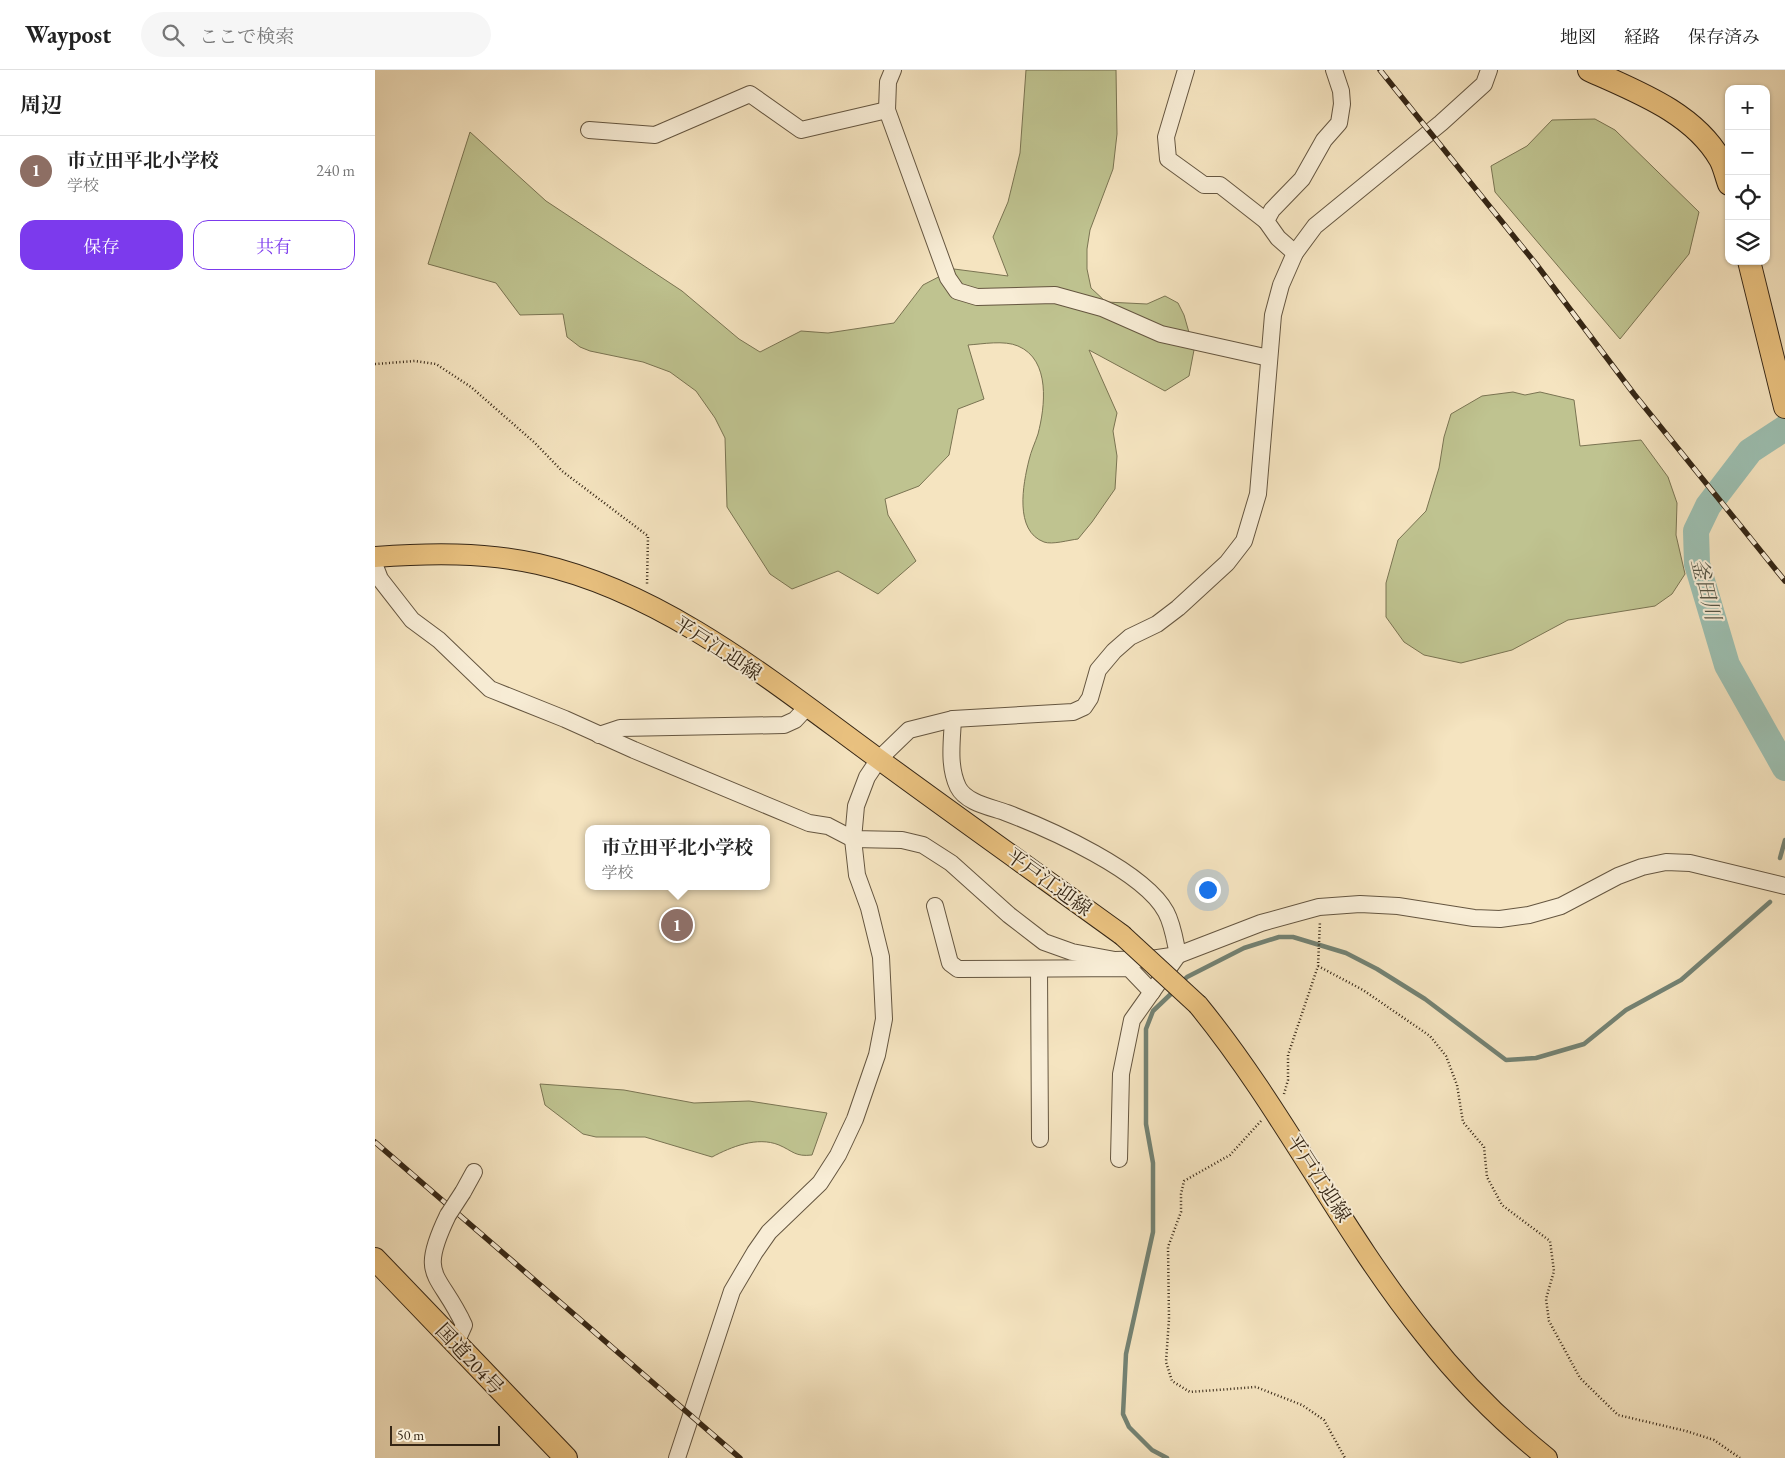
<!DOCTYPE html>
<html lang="ja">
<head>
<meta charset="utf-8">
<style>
	body { margin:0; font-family:"EB Garamond","Noto Serif JP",serif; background:#f6f6f6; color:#222 }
	.controls { position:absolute; right:15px; top:15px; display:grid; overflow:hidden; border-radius:10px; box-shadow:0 1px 4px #0004 }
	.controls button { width:45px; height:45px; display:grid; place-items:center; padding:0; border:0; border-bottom:1px solid #e0e0e0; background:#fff; color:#222; font:25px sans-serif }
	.scale { position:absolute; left:15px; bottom:12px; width:110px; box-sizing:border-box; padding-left:5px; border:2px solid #352615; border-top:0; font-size:14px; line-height:18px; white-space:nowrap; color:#352615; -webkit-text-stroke:4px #f8edd6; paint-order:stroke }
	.you { position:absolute; left:832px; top:819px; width:18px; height:18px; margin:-12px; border:4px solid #fff; border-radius:50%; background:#1a73e8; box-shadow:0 0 0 8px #1a73e833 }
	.badge { display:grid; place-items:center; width:32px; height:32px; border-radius:50%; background:#7c3aed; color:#fff; font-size:16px; font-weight:700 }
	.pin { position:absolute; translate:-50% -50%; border:2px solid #fff; box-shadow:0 1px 5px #0006 }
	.popup { position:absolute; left:210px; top:755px; width:185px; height:65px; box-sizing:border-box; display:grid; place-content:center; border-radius:10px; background:#fff; filter:drop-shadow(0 1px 4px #0005); font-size:16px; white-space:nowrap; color:#767676 }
	.popup b { font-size:19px; color:#222 }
	.popup::after { content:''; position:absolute; left:50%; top:100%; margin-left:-10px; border:10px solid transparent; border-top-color:#fff }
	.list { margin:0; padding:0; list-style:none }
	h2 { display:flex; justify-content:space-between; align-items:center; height:65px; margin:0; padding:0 20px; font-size:21px }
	h2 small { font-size:16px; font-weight:400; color:#767676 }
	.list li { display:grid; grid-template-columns:32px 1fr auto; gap:15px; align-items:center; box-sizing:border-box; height:70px; padding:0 20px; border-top:1px solid #e0e0e0 }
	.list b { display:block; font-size:19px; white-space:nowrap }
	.list p { margin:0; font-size:16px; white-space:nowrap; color:#767676 }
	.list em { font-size:16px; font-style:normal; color:#767676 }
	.actions { display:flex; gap:10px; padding:15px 20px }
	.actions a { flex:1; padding:11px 0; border:1px solid #7c3aed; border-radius:15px; text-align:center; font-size:18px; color:#7c3aed }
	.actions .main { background:#7c3aed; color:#fff }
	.icon { flex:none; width:28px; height:28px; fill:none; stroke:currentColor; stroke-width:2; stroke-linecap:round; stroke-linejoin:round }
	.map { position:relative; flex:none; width:1410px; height:1388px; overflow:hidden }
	header { display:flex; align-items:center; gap:30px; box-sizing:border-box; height:70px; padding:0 25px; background:#fff; border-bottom:1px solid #e0e0e0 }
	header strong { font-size:24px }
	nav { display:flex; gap:28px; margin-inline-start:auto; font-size:18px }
	.search { width:350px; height:45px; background:#f6f6f6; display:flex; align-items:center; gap:12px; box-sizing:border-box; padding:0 18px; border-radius:28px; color:#767676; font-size:19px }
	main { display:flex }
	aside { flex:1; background:#fff }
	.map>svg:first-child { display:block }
</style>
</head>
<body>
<header>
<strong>Waypost</strong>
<div class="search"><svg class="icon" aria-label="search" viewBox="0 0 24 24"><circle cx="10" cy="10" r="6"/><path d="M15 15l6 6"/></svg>ここで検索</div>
<nav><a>地図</a><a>経路</a><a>保存済み</a></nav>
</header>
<main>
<aside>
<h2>周辺<small></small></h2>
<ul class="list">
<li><span class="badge" style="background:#8d6e63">1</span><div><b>市立田平北小学校</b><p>学校</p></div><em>240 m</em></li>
</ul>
<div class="actions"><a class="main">保存</a><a>共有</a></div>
</aside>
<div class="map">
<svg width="1410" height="1388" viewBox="0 0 1410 1388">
	<rect width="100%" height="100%" fill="#f5e4c0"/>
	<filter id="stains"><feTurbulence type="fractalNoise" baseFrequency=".004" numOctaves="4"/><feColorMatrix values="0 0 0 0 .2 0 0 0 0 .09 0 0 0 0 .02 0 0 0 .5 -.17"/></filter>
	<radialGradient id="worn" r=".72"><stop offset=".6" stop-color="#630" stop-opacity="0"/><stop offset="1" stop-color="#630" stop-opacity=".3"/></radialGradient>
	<g fill="#bfc390" stroke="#7a7452">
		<path d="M651 0H741L742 64 738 99 715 160 712 179V199L716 218 731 232 772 234 790 226 803 233 809 245 819 280 814 306 790 321 714 280 742 343 738 361 742 386 740 419 717 452 703 469C694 470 677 475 669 472 639 461 648 414 654 390 656 381 660 373 663 364 670 337 676 290 643 276 629 270 608 274 593 275L609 329 583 339 574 385 544 416 510 429 513 445 541 491 503 524 463 501 417 519 395 504 352 437 350 368 340 348 321 321 295 302 268 292 215 281 205 277 192 267 188 244 145 245 121 213 53 194 95 62 171 131 307 221 364 269 385 282 426 261 453 263 519 253 548 215 579 199 633 206 618 167 633 132 645 83Z"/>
		<path d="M1220 49 1240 60 1324 142 1314 184 1245 269 1120 122 1116 96 1152 76 1177 50Z"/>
		<path d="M1138 322 1150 325 1165 322 1199 330 1205 376 1266 370 1293 407 1302 433 1301 465 1310 504 1297 524 1280 536 1193 550 1137 580 1086 593 1049 585 1029 572 1011 547V513L1023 470 1051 441 1064 398 1069 367 1076 344 1107 326Z"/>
		<path d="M165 1014 249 1020 319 1033 374 1031 452 1043 437 1085C420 1087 418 1081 404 1075 382 1066 356 1077 337 1087L270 1067H221L208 1064 170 1035Z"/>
	</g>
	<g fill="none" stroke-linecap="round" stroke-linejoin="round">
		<g stroke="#738273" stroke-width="4.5">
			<path d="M1405 788 1410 770"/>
			<path d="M806 913 812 907 869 878 904 867H918L971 883 1002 899 1050 929 1131 990 1161 988 1209 974 1251 940 1306 910 1395 832"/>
			<path d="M792 1388 777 1380 754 1357 748 1344 751 1284 778 1162V1093L771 1054V959L778 941 799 921"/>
		</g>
		<path stroke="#9cbfb1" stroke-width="26" d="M1410 358 1375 381 1333 436 1321 461 1322 494 1352 595 1410 698"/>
		<defs>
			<g id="minor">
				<path d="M518 0 513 12 512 40 573 208 582 221 602 227 680 225 727 238 786 264 894 288"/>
				<path d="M811 0 791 67 793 89 829 115H845L891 151"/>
				<path d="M214 60 280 65 375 24 426 60 512 40"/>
				<path d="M920 183 903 168 891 151 897 140 927 109 949 70 964 53 967 34 966 21 959 0"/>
				<path d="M0 496 5 509 37 550 64 570 115 619 190 649 259 680 434 753 453 756 478 769 527 770 548 775 576 793 634 845 669 872 697 882 740 890 776 889 803 885 886 853 944 837 985 834 1023 836 1099 848 1125 849 1154 845 1186 836 1243 806 1267 797 1291 792 1315 793 1410 816"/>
				<path d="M578 649C577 671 573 696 583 717 591 733 616 737 632 743 674 759 769 801 791 842 798 855 800 871 803 885L757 950 746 1004 744 1089"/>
				<path d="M224 665 245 658 409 655 420 650 432 637"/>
				<path d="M560 836 575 893 583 899 754 898 777 922"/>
				<path d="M664 899 665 1069"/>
				<path d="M88 1122 99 1102"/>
				<path d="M73 1145C42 1209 64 1201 89 1255L81 1273"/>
				<path d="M302 1388 357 1221 380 1182 394 1162 445 1113 463 1085 480 1049 502 985 509 949 506 887 494 838 482 805 478 769 481 736 492 707 504 689 534 660 578 649 698 642 709 637 715 628 723 600 739 581 755 567 782 554 803 538 852 493 869 471 883 424 898 245 906 215 920 183 940 156 1066 53 1109 14 1114 0"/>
			</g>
			<g id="major">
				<path d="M0 487C54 483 110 482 163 494 288 522 397 611 498 685 581 746 664 805 747 865"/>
				<path d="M823 935C908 1039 966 1161 1050 1265 1086 1311 1127 1352 1172 1388"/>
			</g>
			<g id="highway">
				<path d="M1214 0C1260 21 1318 42 1345 89 1349 96 1351 106 1354 114"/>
				<path d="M1374 191 1410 337"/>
				<path d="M0 1189 191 1388"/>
			</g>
		</defs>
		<use href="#minor" stroke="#655640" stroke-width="18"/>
		<use href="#major" stroke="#352615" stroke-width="22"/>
		<use href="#highway" stroke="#352615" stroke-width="24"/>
		<g stroke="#352615" stroke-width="2.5" stroke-dasharray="1 2.5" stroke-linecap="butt">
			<path d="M0 294 40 291 61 294 96 317 160 373 187 401 273 466 272 515"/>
			<path d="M943 896 988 920 1055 966 1071 986 1082 1015 1088 1052 1109 1077 1112 1107 1127 1135 1175 1171 1179 1201 1171 1229 1174 1251 1205 1308 1243 1345 1311 1361 1339 1370 1365 1388"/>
			<path d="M909 1024 913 1010V985L943 896 945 851"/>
			<path d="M886 1051 855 1085 809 1111 806 1124V1142L793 1177 794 1249 791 1292 797 1311 815 1322 881 1317 927 1335 949 1350 970 1388"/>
		</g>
		<use href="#minor" stroke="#f8edd6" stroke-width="16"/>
		<use href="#major" stroke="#eac280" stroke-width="20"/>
		<use href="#highway" stroke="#eac280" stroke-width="22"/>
		<defs>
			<g id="rail">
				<path d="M1005 0 1161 194 1259 324 1410 511"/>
				<path d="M0 1072 365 1388"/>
			</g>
		</defs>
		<use href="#rail" stroke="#352615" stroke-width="5.5"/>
		<use href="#rail" stroke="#f8edd6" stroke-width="4" stroke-dasharray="11" stroke-linecap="butt"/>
		<defs>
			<path id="minor-bridge" d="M73 1145 88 1122"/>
			<path id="major-bridge" d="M747 865 823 935"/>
		</defs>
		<use href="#minor-bridge" stroke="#655640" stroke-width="18" stroke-linecap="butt"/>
		<use href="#major-bridge" stroke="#352615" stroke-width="22" stroke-linecap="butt"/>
		<use href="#minor-bridge" stroke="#f8edd6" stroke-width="16"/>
		<use href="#major-bridge" stroke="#eac280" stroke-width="20"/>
	</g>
	<g text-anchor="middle" stroke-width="4" stroke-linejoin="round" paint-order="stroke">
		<g font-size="20" fill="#352615" stroke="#f8edd6">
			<text transform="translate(343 578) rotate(33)" y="7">平戸江迎線</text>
			<text transform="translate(674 812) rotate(36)" y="7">平戸江迎線</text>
			<text transform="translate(944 1108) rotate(57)" y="7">平戸江迎線</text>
			<text transform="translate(95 1289) rotate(47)" y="7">国道204号</text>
		</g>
		<g font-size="21" font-style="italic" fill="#545444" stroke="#f8edd6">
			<text transform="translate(1331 519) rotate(76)" y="7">釜田川</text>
		</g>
	</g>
	<rect width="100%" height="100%" filter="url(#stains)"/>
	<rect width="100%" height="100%" fill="url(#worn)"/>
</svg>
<div class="controls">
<button>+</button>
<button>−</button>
<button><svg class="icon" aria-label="locate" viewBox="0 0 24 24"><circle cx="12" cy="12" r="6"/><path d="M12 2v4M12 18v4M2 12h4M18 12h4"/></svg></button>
<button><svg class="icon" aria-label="layers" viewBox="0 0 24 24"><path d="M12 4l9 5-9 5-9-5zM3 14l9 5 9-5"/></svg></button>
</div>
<div class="scale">50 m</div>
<div class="you"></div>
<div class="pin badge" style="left:302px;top:855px;background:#8d6e63">1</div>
<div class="popup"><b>市立田平北小学校</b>学校</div>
</div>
</main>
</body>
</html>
